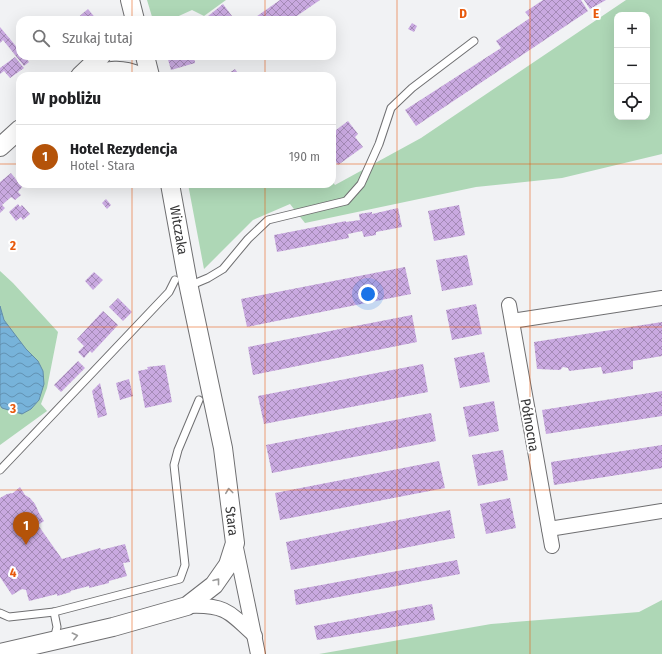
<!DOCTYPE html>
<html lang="pl">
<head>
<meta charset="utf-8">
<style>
	body { margin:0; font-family:"Fira Sans Condensed",sans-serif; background:#f2f2f2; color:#202124 }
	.controls { position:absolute; right:12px; top:12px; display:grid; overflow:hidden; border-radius:8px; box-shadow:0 4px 16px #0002 }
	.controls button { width:36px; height:36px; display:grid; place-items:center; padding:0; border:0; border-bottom:1px solid #e0e0e0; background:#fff; color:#202124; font:20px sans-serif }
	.you { position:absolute; left:368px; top:294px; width:14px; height:14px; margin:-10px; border:3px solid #fff; border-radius:50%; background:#1a73e8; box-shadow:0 0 0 6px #1a73e833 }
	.badge { display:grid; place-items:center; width:26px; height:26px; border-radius:50%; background:#b45309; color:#fff; font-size:13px; font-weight:700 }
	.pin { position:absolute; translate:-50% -33px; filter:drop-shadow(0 1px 2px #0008) }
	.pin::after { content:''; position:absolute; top:21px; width:14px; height:12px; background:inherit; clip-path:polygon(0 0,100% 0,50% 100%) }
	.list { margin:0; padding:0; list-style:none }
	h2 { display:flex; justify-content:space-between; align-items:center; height:52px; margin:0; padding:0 16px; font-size:17px }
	h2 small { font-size:13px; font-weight:400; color:#757577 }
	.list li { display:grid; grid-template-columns:26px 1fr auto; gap:12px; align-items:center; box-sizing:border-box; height:64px; padding:0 16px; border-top:1px solid #e0e0e0 }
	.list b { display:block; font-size:15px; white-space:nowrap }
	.list p { margin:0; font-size:13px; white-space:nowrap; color:#757577 }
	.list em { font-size:13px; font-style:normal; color:#757577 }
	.icon { flex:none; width:22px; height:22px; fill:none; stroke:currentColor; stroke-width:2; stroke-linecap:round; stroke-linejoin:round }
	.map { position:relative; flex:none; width:662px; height:654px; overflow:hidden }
	.search { position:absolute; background:#fff; box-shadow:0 4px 16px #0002; left:16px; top:16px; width:320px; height:44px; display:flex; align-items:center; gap:10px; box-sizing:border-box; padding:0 14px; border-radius:12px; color:#757577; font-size:15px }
	.panel { position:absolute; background:#fff; box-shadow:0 4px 16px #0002; left:16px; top:72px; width:320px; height:116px; border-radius:12px }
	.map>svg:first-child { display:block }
</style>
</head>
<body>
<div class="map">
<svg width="662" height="654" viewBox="0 0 662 654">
	<defs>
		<pattern id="water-waves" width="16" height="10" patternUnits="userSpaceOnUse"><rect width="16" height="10" fill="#77b3da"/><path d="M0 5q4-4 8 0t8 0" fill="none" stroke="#6292b2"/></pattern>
		<pattern id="building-cross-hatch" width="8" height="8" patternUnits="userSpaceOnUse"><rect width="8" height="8" fill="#c9a9e0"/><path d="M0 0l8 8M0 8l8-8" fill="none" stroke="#a48ab6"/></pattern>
	</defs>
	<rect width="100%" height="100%" fill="#f1f2f4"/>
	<g fill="#aed7b6" fill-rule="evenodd">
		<path d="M147 0H226L204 16 192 10 170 20H153Z"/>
		<path d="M626 0H662V154L562 178 476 187 305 223 290 204 253 220 204 269 188 184H332V181L335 185 421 138ZM617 15H647V117H617Z"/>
		<path d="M0 271 13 283 58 332 47 388 41 404 47 411 0 445Z"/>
		<path d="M662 600V654H319L491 624 639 612Z"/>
	</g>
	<path fill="url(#water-waves)" stroke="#638da9" d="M0 306 4 320 26 349 38 361 43 371 44 384 39 400 31 409 22 414 2 408 0 405Z"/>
	<g fill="url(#building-cross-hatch)">
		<path d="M280 0H320L291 20H254L253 19Z"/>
		<path d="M543 0H581L588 11 416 126 405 110 501 48 496 41 530 18 525 12Z"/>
		<path d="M584 0H606L590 9Z"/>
		<path d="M223 4 235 20H209L207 17Z"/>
		<path d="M88 9 97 20H75Z"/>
		<path d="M412 23 417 26 414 32 408 29Z"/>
		<path d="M0 27 20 51V56H24L29 62 24 66 3 40 0 43Z"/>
		<path d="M167 56H194L195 63 171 70Z"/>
		<path d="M15 57 24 68 10 78 4 71 0 74V68Z"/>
		<path d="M235 69 240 76H225Z"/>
		<path d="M348 121 358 134 355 137 363 147 338 165 332 156V133Z"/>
		<path d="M11 173 22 187 18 192 21 195 15 200 11 197 2 205 5 208 0 213V182Z"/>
		<path d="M106 199 111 205 107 209 102 203Z"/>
		<path d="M18 204 20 207 22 205 30 214 23 220 21 217 16 221 9 212Z"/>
		<path d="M459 205 465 235 434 241 428 211Z"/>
		<path d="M398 208 402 227 376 232V235L364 237 362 231 348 234 349 238 277 252 274 235 346 221V222L360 220 359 214 372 212V214Z"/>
		<path d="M467 255 473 285 442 291 436 260Z"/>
		<path d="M405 267 411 294 247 327 241 299Z"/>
		<path d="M94 272 103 280 93 290 85 281Z"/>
		<path d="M118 298 132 312 123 321 109 307Z"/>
		<path d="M476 304 482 334 452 340 446 310Z"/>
		<path d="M103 311 118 325 92 353 90 351 84 358 78 352 84 346 77 339Z"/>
		<path d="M412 315 417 342 253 375 248 347Z"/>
		<path d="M662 322V356L633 361V369L603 374 601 367 569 371 568 368 563 367 560 370 537 369 534 342Z"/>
		<path d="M484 352 490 382 460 388 454 358Z"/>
		<path d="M78 361 85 368 61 392 54 385Z"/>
		<path d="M423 364 428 392 264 424 258 396Z"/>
		<path d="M165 365 172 402 145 408 138 371 148 369 147 367Z"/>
		<path d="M129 379 133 396 120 400 116 383Z"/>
		<path d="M100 383 107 415 98 418 92 391Z"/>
		<path d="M662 391V416L546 434 542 410Z"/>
		<path d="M494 401 499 431 469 437 463 407Z"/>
		<path d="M431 413 436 441 272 473 266 445Z"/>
		<path d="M662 445V468L554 485 551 462Z"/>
		<path d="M503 450 508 480 478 486 472 455Z"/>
		<path d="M439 461 445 488 280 520 275 493Z"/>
		<path d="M20 487 25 495 30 498 35 504 39 513 44 521 38 525 62 559 100 548 101 550 125 544 130 562 123 563 127 576 109 581V583L89 588V586L70 591 71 592 57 596V594L29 601 26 590 22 589 12 595 0 577V498L7 494 13 493Z"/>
		<path d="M510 498 516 528 486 534 480 504Z"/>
		<path d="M450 510 455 538 291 570 286 542Z"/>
		<path d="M457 560 460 574 296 605 294 590Z"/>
		<path d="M432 604 435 620 317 640 314 626Z"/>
	</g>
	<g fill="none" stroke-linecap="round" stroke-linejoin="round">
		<defs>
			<g id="service">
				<path d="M189 286 208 278 223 269 248 239 268 220 346 201 361 184 379 144 391 108 412 88 474 41"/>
				<path d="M0 470 169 292 175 280"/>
				<path d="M0 613 9 617 54 612 180 579 185 565 174 465 178 450 199 400"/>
				<path d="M54 639 57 627 54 612"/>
			</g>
			<g id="minor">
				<path d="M509 305 552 546"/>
				<path d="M512 321 662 298"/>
				<path d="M549 529 662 511"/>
				<path d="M235 543 258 654"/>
				<path d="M187 606C224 604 229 611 255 636"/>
			</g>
			<g id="tertiary">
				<path d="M130 0 135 20"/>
				<path d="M145 56 150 76"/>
				<path d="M80 76 101 56"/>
				<path d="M91 76C108 70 122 68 139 76"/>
				<path d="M0 147 20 129"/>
				<path d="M0 653 113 627 187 606 214 585 228 565 235 543 223 448 188 283 170 184"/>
			</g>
		</defs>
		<use href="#service" stroke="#6f6f71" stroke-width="9"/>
		<use href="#minor" stroke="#6f6f71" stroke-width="16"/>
		<use href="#tertiary" stroke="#6f6f71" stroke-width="20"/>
		<use href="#service" stroke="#fff" stroke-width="7"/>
		<use href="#minor" stroke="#fff" stroke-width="14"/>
		<use href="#tertiary" stroke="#fff" stroke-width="18"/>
	</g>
	<defs><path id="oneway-chevron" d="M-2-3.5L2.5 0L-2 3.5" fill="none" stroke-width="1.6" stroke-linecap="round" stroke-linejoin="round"/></defs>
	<g stroke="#9a9a9a">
		<use href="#oneway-chevron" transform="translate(229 491) rotate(-97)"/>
		<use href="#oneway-chevron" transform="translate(217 581) rotate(-52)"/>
		<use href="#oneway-chevron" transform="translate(75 636) rotate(-13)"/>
	</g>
	<path fill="none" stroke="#e8590c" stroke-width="1" stroke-opacity="0.55" d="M132 0V20M265 0V20M397 0V654M530 0V654M132 56V76M265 56V76M0 164H20M332 164H662M132 184V654M265 184V654M0 327H662M0 490H662"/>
	<g text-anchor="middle" stroke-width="4" stroke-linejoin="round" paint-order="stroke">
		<g font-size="14" fill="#353536" stroke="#fff">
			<text transform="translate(179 230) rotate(80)" y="5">Witczaka</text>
			<text transform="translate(530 425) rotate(80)" y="5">Północna</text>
			<text transform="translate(232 521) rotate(83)" y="5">Stara</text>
		</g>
	</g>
	<g font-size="13" text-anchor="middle" font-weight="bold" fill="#e8590c" stroke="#fff" stroke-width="4" stroke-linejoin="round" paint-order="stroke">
		<text x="463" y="18">D</text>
		<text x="596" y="18">E</text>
		<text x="13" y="250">2</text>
		<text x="13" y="413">3</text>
		<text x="13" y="577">4</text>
	</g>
</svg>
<div class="controls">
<button>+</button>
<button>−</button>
<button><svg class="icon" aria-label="locate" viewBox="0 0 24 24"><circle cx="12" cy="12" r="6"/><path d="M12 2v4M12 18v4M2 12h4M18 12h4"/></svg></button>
</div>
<div class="you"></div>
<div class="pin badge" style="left:26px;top:545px">1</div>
<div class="search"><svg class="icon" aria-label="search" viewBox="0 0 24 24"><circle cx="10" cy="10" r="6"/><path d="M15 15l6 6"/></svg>Szukaj tutaj</div>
<section class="panel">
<h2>W pobliżu<small></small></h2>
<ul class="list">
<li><span class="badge">1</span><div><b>Hotel Rezydencja</b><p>Hotel · Stara</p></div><em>190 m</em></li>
</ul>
</section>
</div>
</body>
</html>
